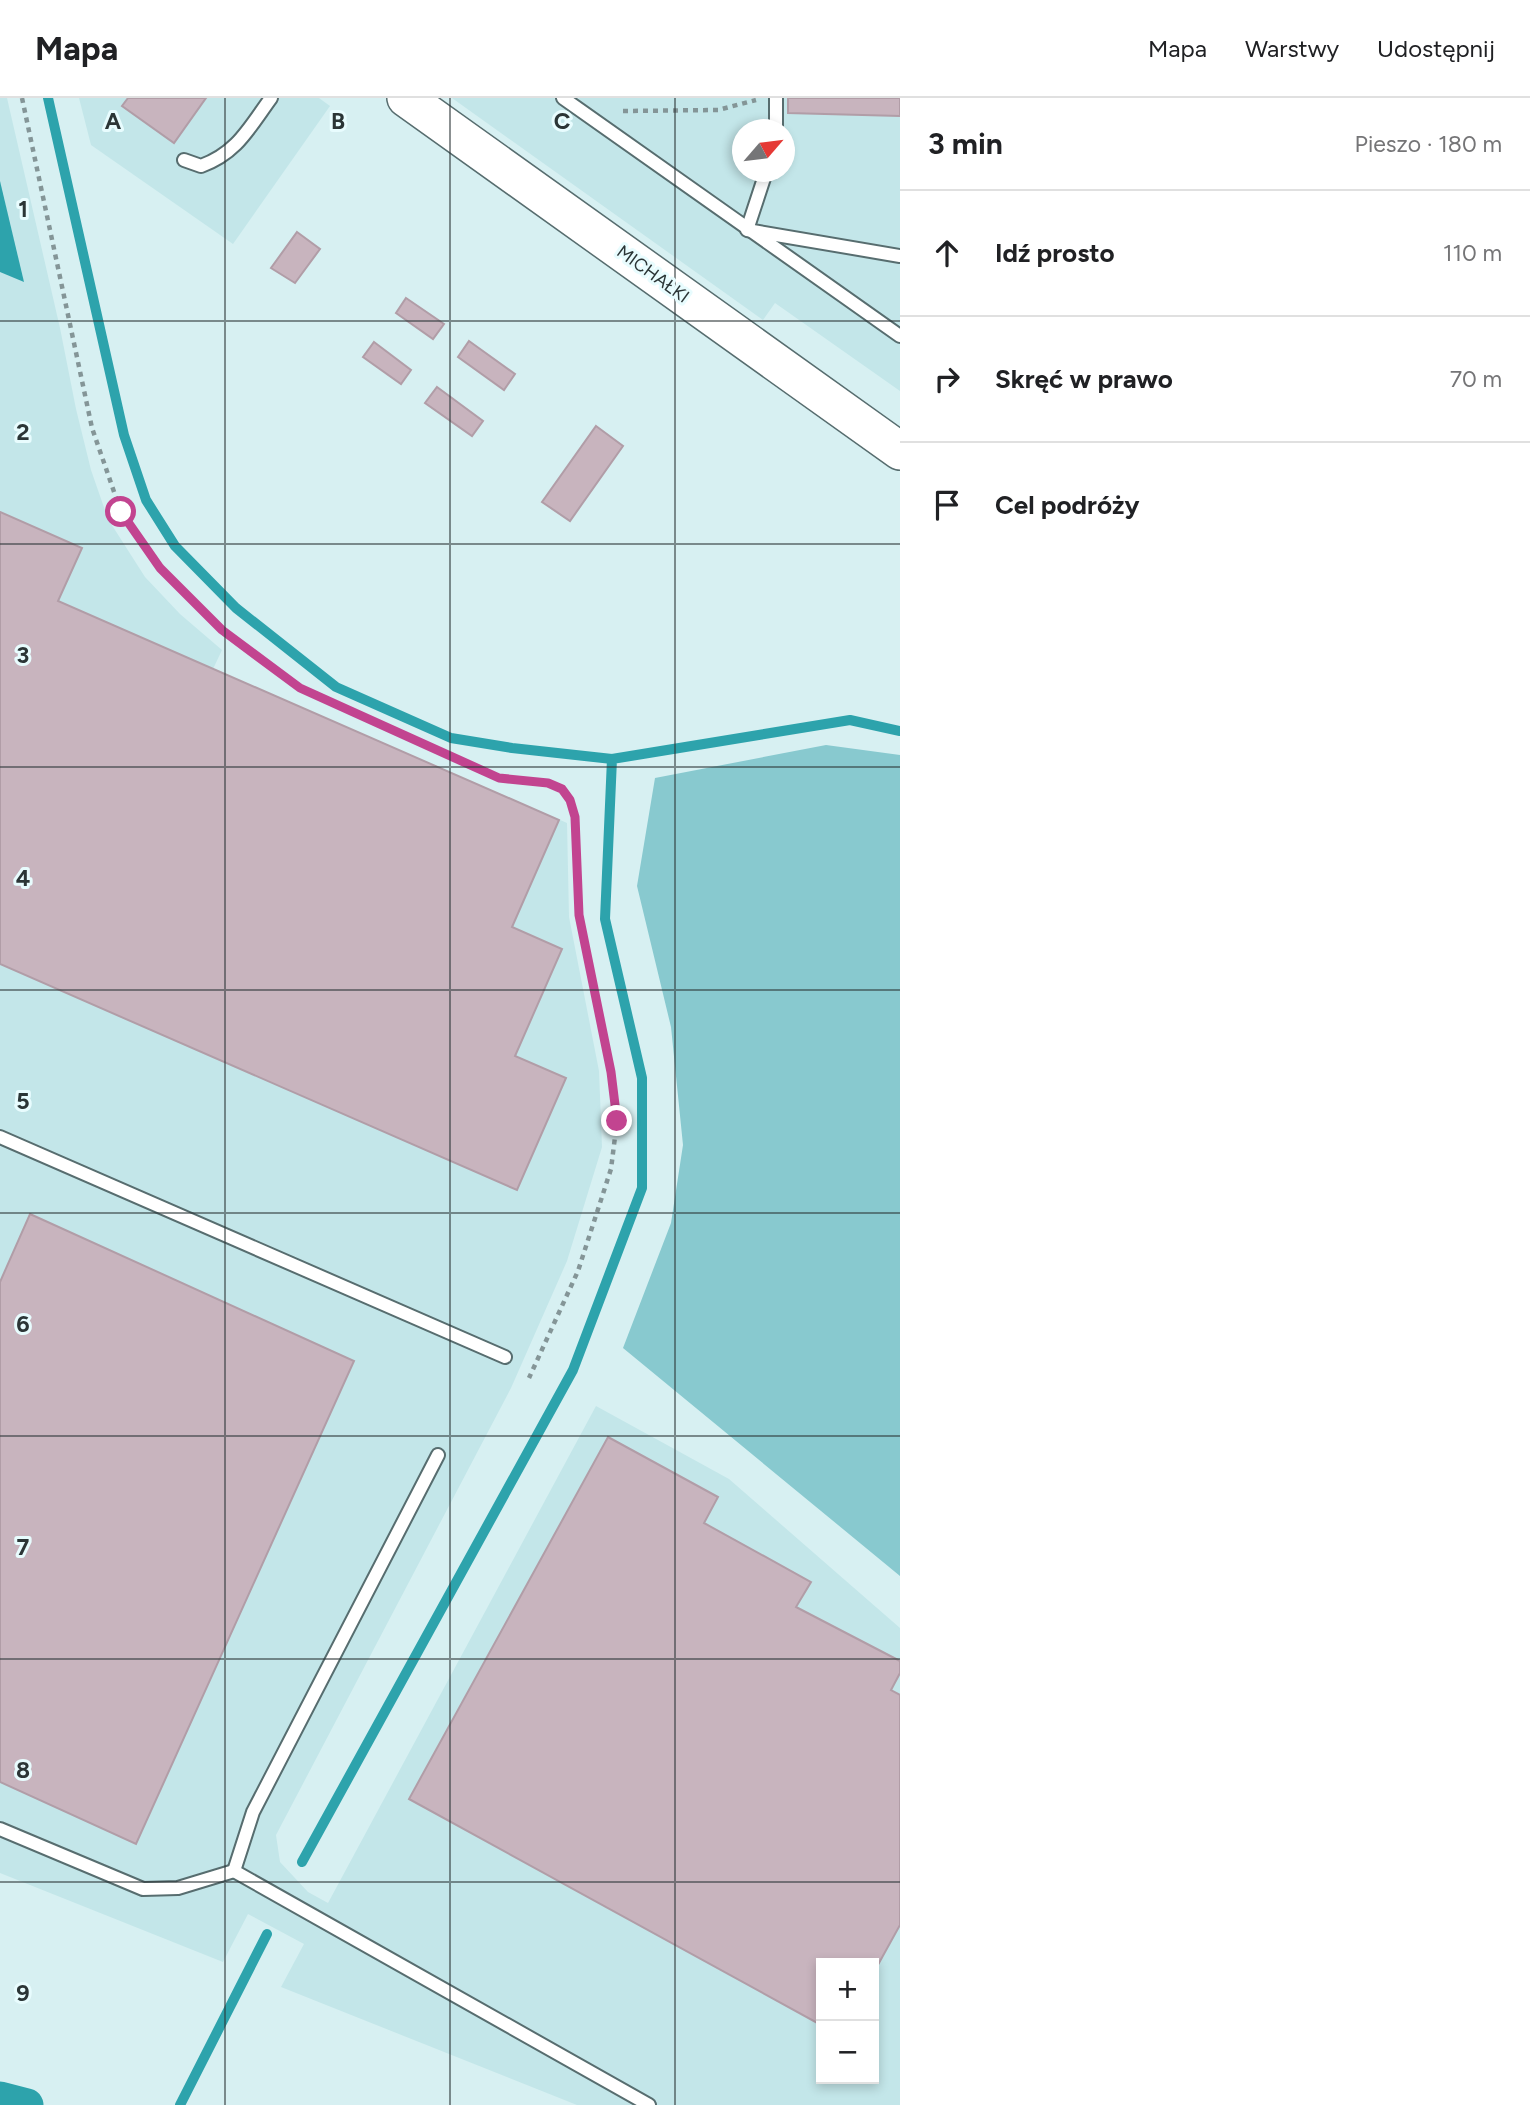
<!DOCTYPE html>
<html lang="pl">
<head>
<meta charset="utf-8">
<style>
	body { margin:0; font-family:Figtree,sans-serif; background:#f2f2f2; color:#202124 }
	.controls { position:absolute; right:21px; bottom:21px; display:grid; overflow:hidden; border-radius:0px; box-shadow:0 4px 10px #0003 }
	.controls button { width:63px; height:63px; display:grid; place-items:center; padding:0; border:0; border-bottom:2px solid #e0e0e0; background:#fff; color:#202124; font:35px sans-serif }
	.compass { position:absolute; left:732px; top:21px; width:63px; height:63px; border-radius:50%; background:#fff; box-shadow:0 4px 10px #0003; rotate:62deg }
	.stop { position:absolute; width:21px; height:21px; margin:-16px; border:5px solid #c24490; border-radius:50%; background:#fff }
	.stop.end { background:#c24490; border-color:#fff; box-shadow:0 2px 7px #0008 }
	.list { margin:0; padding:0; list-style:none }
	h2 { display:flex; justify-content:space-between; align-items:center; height:91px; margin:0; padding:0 28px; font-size:30px }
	h2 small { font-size:23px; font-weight:400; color:#757577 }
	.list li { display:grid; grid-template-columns:46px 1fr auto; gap:21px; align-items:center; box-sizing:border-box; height:126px; padding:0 28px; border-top:2px solid #e0e0e0 }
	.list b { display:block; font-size:26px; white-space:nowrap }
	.list em { font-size:23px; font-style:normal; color:#757577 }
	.icon { flex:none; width:38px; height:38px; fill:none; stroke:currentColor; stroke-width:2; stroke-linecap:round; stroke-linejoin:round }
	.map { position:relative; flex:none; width:900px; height:2007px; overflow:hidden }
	header { display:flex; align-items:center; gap:42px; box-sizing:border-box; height:98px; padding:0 35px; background:#fff; border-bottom:2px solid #e0e0e0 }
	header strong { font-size:33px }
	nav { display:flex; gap:38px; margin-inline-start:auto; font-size:24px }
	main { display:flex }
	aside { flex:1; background:#fff }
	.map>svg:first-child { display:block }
</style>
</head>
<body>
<header>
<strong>Mapa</strong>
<nav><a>Mapa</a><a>Warstwy</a><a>Udostępnij</a></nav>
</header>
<main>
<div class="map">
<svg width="900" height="2007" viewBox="0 0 900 2007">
	<rect width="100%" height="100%" fill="#d7f0f2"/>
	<g fill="#c3e6e9" fill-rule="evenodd">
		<path d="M0 0H7L60 230 76 311 91 372 108 421 145 479 180 516 222 552 213 571 567 725 569 819 599 973 602 1049 567 1163 511 1290 276 1737 280 1764 308 1794 328 1805 596 1308 729 1381 900 1530V2007H577L281 1889 304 1846 248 1816 223 1864 0 1775ZM821 1865H874V1981H821Z"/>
		<path d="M79 0H319L330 8 233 146 91 47Z"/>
		<path d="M452 0H900V293L775 205 763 222ZM743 32H785V74H743Z"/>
	</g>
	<path fill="#88c9cf" d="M826 647 900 657V1478L623 1250 671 1125 683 1047 671 929 637 788 655 680Z"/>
	<path fill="#2da3ac" d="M0 83 24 184 0 174Z"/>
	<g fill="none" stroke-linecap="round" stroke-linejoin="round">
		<g stroke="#2da3ac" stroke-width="10">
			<path d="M48 0 124 337 146 402 175 448 236 510 336 589 451 640 512 650 612 661"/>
			<path d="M302 1764 573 1272 642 1090V980L605 821 612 661 850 622 900 633"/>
			<path d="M180 2007 267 1836"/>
		</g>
		<path stroke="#2da3ac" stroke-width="33" d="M0 2000 27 2007"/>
	</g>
	<g fill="#c8b4be" stroke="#b19da7" stroke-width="2">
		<path d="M128 0H206L174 45 122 8Z"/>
		<path d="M788 0H900V18L788 15Z"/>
		<path d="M297 134 320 151 295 185 271 170Z"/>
		<path d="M406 200 444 226 433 241 396 215Z"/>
		<path d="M469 243 515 276 504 292 458 259Z"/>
		<path d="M374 244 411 272 401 286 363 259Z"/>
		<path d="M437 289 483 323 472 338 425 305Z"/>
		<path d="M596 328 623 348 570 423 542 404Z"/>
		<path d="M0 414 82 450 58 503 559 722 512 829 562 851 515 958 566 980 517 1092 0 866Z"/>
		<path d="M30 1116 354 1263 136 1746 0 1684V1184Z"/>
		<path d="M608 1339 718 1399 704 1425 811 1484 796 1509 900 1563V1575L891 1592 900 1597V1827L874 1874V1865H821V1927L409 1701Z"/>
	</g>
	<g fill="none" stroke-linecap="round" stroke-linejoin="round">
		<defs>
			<g id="lane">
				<path d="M563 0 900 238"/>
				<path d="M776 32V0"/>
				<path d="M184 62 201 68C237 55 249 30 271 0"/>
				<path d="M766 74 747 132 900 158"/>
				<path d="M0 1039 505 1259"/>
				<path d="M438 1357 253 1714 234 1773 649 2007"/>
				<path d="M0 1731 143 1791 178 1790 234 1773"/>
			</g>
			<path id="secondary" d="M406 0 900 353"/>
		</defs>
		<use href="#lane" stroke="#576d6f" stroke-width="16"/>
		<use href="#secondary" stroke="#576d6f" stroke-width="40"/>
		<g stroke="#849597" stroke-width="4.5" stroke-dasharray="5 5" stroke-linecap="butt">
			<path d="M22 0 92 330 121 414 160 470 221 532 300 590 499 680 548 685 562 691 570 702 575 719 579 817 611 974 617 1023 611 1071 578 1173 529 1280"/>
			<path d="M623 13 718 12 756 2"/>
		</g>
		<use href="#lane" stroke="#fff" stroke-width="12"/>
		<use href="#secondary" stroke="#fff" stroke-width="37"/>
	</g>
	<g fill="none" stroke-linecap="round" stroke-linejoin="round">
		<path stroke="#c24490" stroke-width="9" d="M121 414 160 470 222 532 300 590 499 680 548 685 562 691 570 702 575 719 579 817 611 974 617 1023"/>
	</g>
	<path fill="none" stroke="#2b3536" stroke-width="2" stroke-opacity="0.55" d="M225 0V2007M450 0V2007M675 0V2007M0 223H900M0 446H900M0 669H900M0 892H900M0 1115H900M0 1338H900M0 1561H900M0 1784H900"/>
	<g text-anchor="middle" stroke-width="6" stroke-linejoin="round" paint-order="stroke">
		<g font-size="18" fill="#2b3536" stroke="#e8fcfe">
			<text transform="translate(653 176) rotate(36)" y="6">MICHAŁKI</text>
		</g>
	</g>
	<g font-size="23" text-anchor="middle" font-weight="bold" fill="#2b3536" stroke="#e8fcfe" stroke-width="6" stroke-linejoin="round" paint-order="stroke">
		<text x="113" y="31">A</text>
		<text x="338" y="31">B</text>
		<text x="562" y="31">C</text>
		<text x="23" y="119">1</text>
		<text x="23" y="342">2</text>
		<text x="23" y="565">3</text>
		<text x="23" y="788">4</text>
		<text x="23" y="1011">5</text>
		<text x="23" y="1234">6</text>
		<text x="23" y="1457">7</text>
		<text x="23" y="1680">8</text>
		<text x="23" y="1903">9</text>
	</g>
</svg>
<div class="controls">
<button>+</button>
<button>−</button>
</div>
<svg class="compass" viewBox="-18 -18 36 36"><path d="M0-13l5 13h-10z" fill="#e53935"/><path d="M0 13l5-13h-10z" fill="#757577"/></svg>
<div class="stop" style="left:121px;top:414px"></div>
<div class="stop end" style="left:617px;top:1023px"></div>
</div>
<aside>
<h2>3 min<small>Pieszo · 180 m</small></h2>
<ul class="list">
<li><svg class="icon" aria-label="ahead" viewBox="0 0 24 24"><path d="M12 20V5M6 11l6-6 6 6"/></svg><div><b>Idź prosto</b></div><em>110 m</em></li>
<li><svg class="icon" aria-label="right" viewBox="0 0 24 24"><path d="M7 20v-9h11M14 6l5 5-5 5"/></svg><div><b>Skręć w prawo</b></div><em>70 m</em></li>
<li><svg class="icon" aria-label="arrive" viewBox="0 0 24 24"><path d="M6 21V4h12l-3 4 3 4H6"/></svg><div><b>Cel podróży</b></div></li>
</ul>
</aside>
</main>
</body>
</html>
